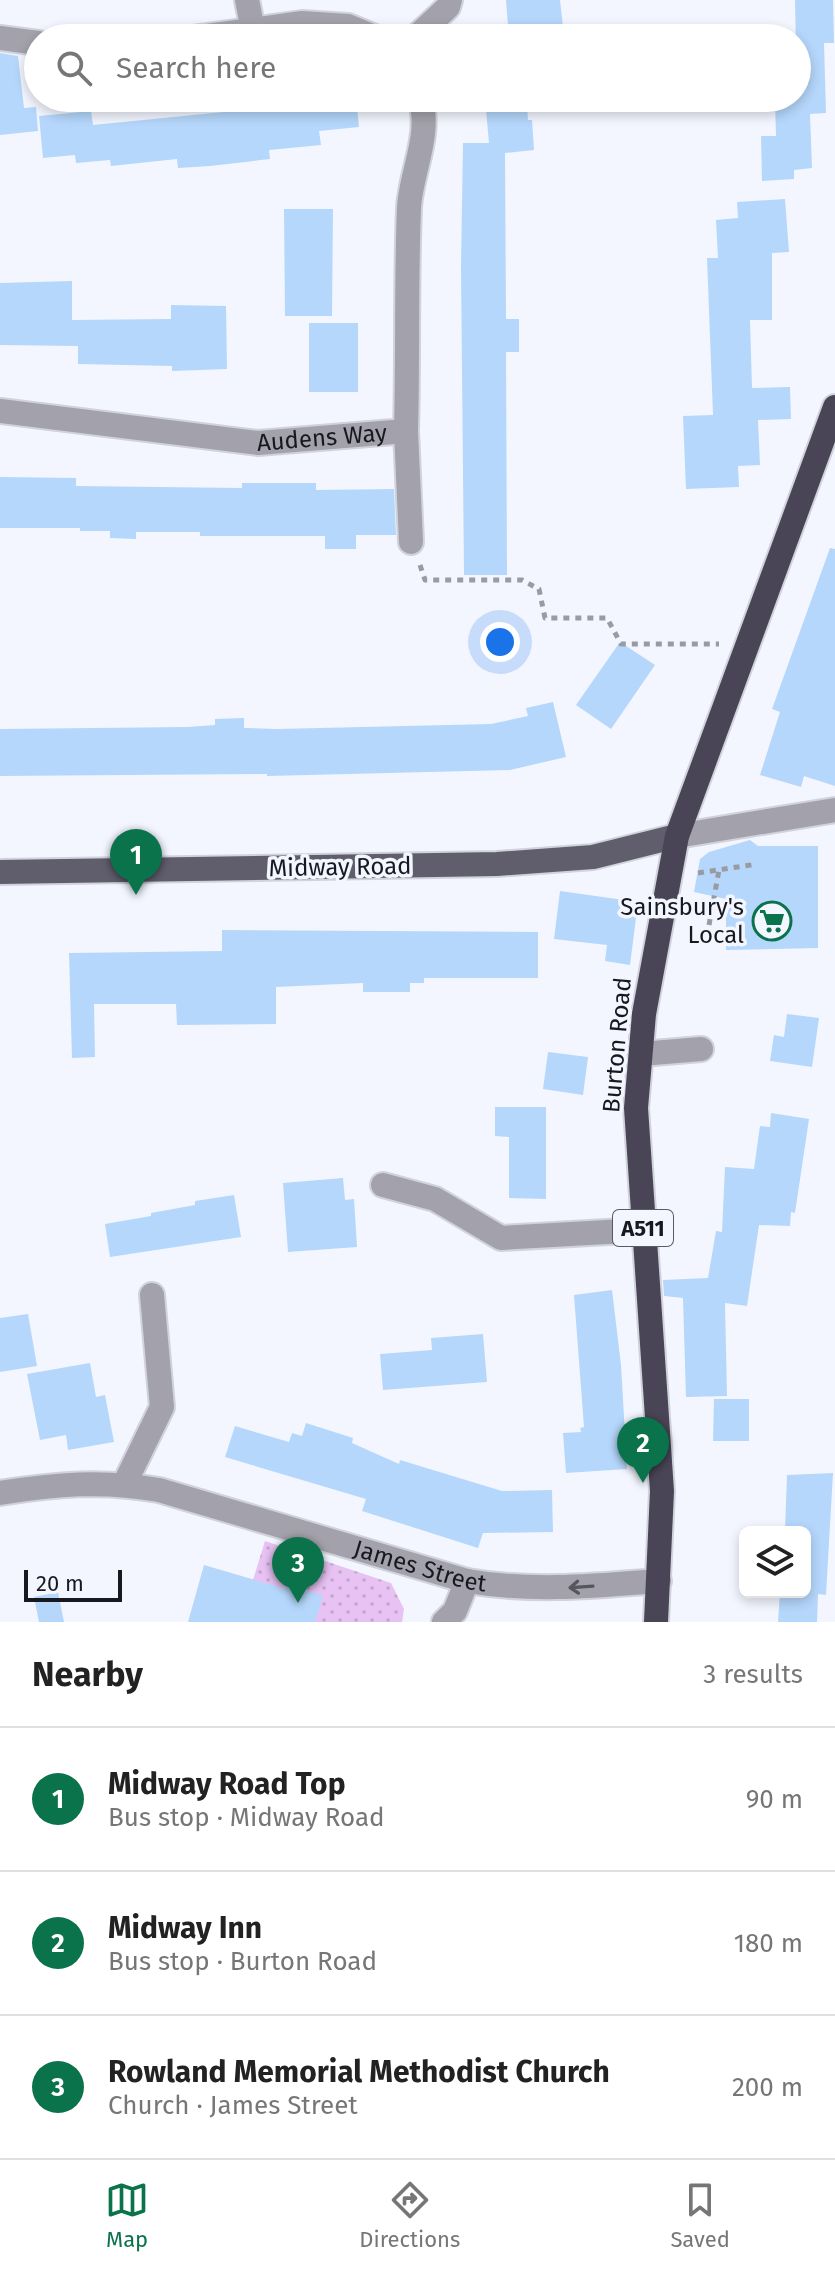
<!DOCTYPE html>
<html lang="en">
<head>
<meta charset="utf-8">
<style>
	body { margin:0; font-family:"Fira Sans",sans-serif; background:#f6f6f6; color:#222 }
	.controls { position:absolute; right:24px; bottom:24px; display:grid; overflow:hidden; border-radius:12px; box-shadow:0 4px 12px #0003 }
	.controls button { width:72px; height:72px; display:grid; place-items:center; padding:0; border:0; border-bottom:2px solid #e0e0e0; background:#fff; color:#222; font:40px sans-serif }
	.scale { position:absolute; left:24px; bottom:20px; width:98px; box-sizing:border-box; padding-left:8px; border:4px solid #171921; border-top:0; font-size:22px; line-height:28px; white-space:nowrap; color:#171921; -webkit-text-stroke:6px #f3f6ff; paint-order:stroke }
	.you { position:absolute; left:500px; top:642px; width:28px; height:28px; margin:-20px; border:6px solid #fff; border-radius:50%; background:#1a73e8; box-shadow:0 0 0 12px #1a73e833 }
	.badge { display:grid; place-items:center; width:52px; height:52px; border-radius:50%; background:#0b734b; color:#fff; font-size:26px; font-weight:700 }
	.pin { position:absolute; translate:-50% -66px; filter:drop-shadow(0 2px 4px #0008) }
	.pin::after { content:''; position:absolute; top:42px; width:28px; height:24px; background:inherit; clip-path:polygon(0 0,100% 0,50% 100%) }
	.list { margin:0; padding:0; list-style:none }
	h2 { display:flex; justify-content:space-between; align-items:center; height:104px; margin:0; padding:0 32px; font-size:34px }
	h2 small { font-size:26px; font-weight:400; color:#767676 }
	.list li { display:grid; grid-template-columns:52px 1fr auto; gap:24px; align-items:center; box-sizing:border-box; height:144px; padding:0 32px; border-top:2px solid #e0e0e0 }
	.list b { display:block; font-size:30px; white-space:nowrap }
	.list p { margin:0; font-size:26px; white-space:nowrap; color:#767676 }
	.list em { font-size:26px; font-style:normal; color:#767676 }
	.icon { flex:none; width:44px; height:44px; fill:none; stroke:currentColor; stroke-width:2; stroke-linecap:round; stroke-linejoin:round }
	.map { position:relative; flex:none; width:835px; height:1622px; overflow:hidden }
	.search { position:absolute; background:#fff; box-shadow:0 4px 12px #0003; left:24px; right:24px; top:24px; height:88px; display:flex; align-items:center; gap:20px; box-sizing:border-box; padding:0 28px; border-radius:44px; color:#767676; font-size:30px }
	.sheet { height:536px; background:#fff }
	nav { display:flex; justify-content:space-around; align-items:center; box-sizing:border-box; height:112px; border-top:2px solid #e0e0e0; background:#fff; font-size:22px; color:#767676 }
	nav a { display:grid; justify-items:center; gap:4px }
	nav .on { color:#0b734b }
	.map>svg:first-child { display:block }
</style>
</head>
<body>
<div class="map">
<svg width="835" height="1622" viewBox="0 0 835 1622">
	<defs>
		<pattern id="grass-dots" width="8" height="8" patternUnits="userSpaceOnUse" patternTransform="scale(2)"><rect width="8" height="8" fill="#e7c2f3"/><path d="M2 2h.1M6 6h.1" fill="none" stroke="#c5a6d0" stroke-width="1.8" stroke-linecap="round"/></pattern>
	</defs>
	<rect width="100%" height="100%" fill="#f3f6ff"/>
	<path fill="url(#grass-dots)" d="M265 1541 391 1583 404 1609 402 1622H240Z"/>
	<g fill="#b5d7fb">
		<path d="M506 0H560L564 36 509 38Z"/>
		<path d="M795 0H833L834 43H824L826 113 810 114 812 168 794 170V179L762 181 761 136H776L775 100 797 99Z"/>
		<path d="M0 53 18 56 24 108 36 107 38 131 0 135Z"/>
		<path d="M314 98H356L359 127 319 131 321 145 269 150 270 159 210 166 178 168 177 159 111 166 110 160 76 163 75 155 43 158 39 116 91 111 93 125 314 103Z"/>
		<path d="M485 98H524V103H527L528 120H532L534 150 505 153 506 319H519V352H506L507 575H464L461 266 463 143H489Z"/>
		<path d="M785 199 789 252 772 253V320H750L752 388 790 387 791 419 758 420 760 465 738 466 739 487 686 489 683 416 713 415 707 258H718L716 220 738 218 737 202Z"/>
		<path d="M284 209H333L332 316H285Z"/>
		<path d="M72 281V320L171 319V305L226 306 227 369 172 371V366L78 364V346L0 345V283Z"/>
		<rect x="309" y="323" width="49" height="69"/>
		<path d="M0 477 76 478V486L242 488V483H316V490L394 489 396 535H356V549H325V536H200V532H136V539L110 538V531H80V528H0Z"/>
		<path d="M830 548 835 549V786L804 776 801 787 760 775 780 712 772 709Z"/>
		<path d="M620 642 655 665 611 729 576 705Z"/>
		<path d="M553 702 566 757 510 770 267 776V774L0 776V729L187 727 215 725V719L244 718V728L277 729 491 724 528 716 526 708Z"/>
		<path d="M750 840 758 846H818V948L726 950V899L694 892 700 859 709 852Z"/>
		<path d="M560 891 638 902 630 965 605 961 607 945 554 939Z"/>
		<path d="M222 930 538 932V978H424V983H410V992H363V983L276 987V1024L177 1025 176 1004H94L95 1057 72 1058 69 953 222 951Z"/>
		<path d="M787 1014 819 1018 812 1067 770 1061 774 1035 784 1037Z"/>
		<path d="M548 1052 588 1057 583 1095 543 1089Z"/>
		<path d="M495 1107H546V1199L509 1198V1137L495 1136Z"/>
		<path d="M771 1113 809 1119 795 1213 791 1212 790 1226 759 1225 747 1306 725 1303 727 1396 686 1397 683 1298 664 1296 663 1280 708 1278 716 1231 722 1232 725 1167 754 1169 760 1126 770 1127Z"/>
		<path d="M343 1178 345 1200 354 1199 357 1247 288 1252 283 1183Z"/>
		<path d="M234 1195 241 1237 110 1257 105 1224 151 1216V1213L195 1205V1201Z"/>
		<path d="M612 1290 621 1365 627 1469 566 1473 563 1433 581 1432 580 1428 584 1427 574 1295Z"/>
		<path d="M28 1314 37 1366 0 1372V1318Z"/>
		<path d="M483 1334 487 1382 383 1390 380 1354 432 1350 431 1338Z"/>
		<path d="M90 1363 96 1397 105 1395 114 1442 68 1450 66 1435 40 1440 27 1374Z"/>
		<path d="M714 1399H749V1441H713Z"/>
		<path d="M306 1423 353 1438 352 1443 399 1464 400 1460 502 1491 552 1490 553 1532 483 1533 478 1548 362 1511 366 1499 225 1457 235 1426 289 1442 292 1433 302 1436Z"/>
		<path d="M833 1473 826 1595 818 1594 817 1622H778L780 1592H805V1532H785L787 1475Z"/>
		<path d="M204 1565 286 1589 288 1584 323 1596 315 1622H188Z"/>
		<path d="M58 1592 64 1622H39L34 1597Z"/>
	</g>
	<g fill="none" stroke-linecap="round" stroke-linejoin="round">
		<defs>
			<g id="minor">
				<path d="M247 0 253 30"/>
				<path d="M0 38 38 43"/>
				<path d="M192 38 302 23 348 26 377 38"/>
				<path d="M415 38 448 7 450 0"/>
				<path id="s1" d="M0 411 258 443 406 431C408 357 406 282 409 208 411 171 432 134 420 98"/>
				<path d="M406 431 411 542"/>
				<path d="M677 836 835 810"/>
				<path d="M641 1054 701 1049"/>
				<path d="M383 1185 435 1199 501 1238 643 1230"/>
				<path d="M125 1483 162 1407 152 1295"/>
				<path id="s2" d="M0 1493C55 1484 104 1480 159 1490L467 1581C532 1592 594 1586 659 1581"/>
				<path d="M444 1622 455 1611 467 1581"/>
			</g>
			<path id="major" d="M0 872 497 864 593 857 677 836"/>
			<path id="highway" d="M656 1622 662 1491 636 1108 644 1014 677 836 835 407"/>
		</defs>
		<use href="#minor" stroke="#d0d3db" stroke-width="28"/>
		<use href="#major" stroke="#d0d3db" stroke-width="28"/>
		<use href="#highway" stroke="#d0d3db" stroke-width="28"/>
		<g stroke="#999ba4" stroke-width="5" stroke-dasharray="6 6" stroke-linecap="butt">
			<path d="M420 565 425 580H522L539 589 545 618H607L621 644H719"/>
			<path d="M698 873 757 864"/>
			<path d="M709 925 719 870"/>
		</g>
		<use href="#minor" stroke="#a3a1ab" stroke-width="24"/>
		<use href="#major" stroke="#605d6d" stroke-width="24"/>
		<use href="#highway" stroke="#494557" stroke-width="24"/>
	</g>
	<defs><path id="oneway-shaft" d="M-6 0H5M1.5-3L5.5 0L1.5 3" fill="none" stroke-width="1.6" stroke-linecap="round" stroke-linejoin="round" transform="scale(2)"/></defs>
	<use stroke="#56565f" href="#oneway-shaft" transform="translate(581 1587) rotate(176)"/>
	<defs>
		<symbol id="supermarket-ring" viewBox="-11 -11 22 22"><circle r="9.5" fill="#f3f6ff" stroke="#0b734b" stroke-width="1.5"/><path d="M-6-5.5h2.5l.6 2H6L4.5 2H-2.5L-4.4-4H-6ZM-1.5 3.2a1.3 1.3 0 1 0 .1 0ZM3 3.2a1.3 1.3 0 1 0 .1 0Z" fill="#0b734b"/></symbol>
	</defs>
	<g fill-rule="evenodd">
		<use href="#supermarket-ring" x="750" y="899" width="44" height="44"/>
	</g>
	<g text-anchor="middle" stroke-width="7" stroke-linejoin="round" paint-order="stroke">
		<rect fill="#f3f6ff" stroke="#595b64" stroke-width="2" x="613" y="1210" width="60" height="36" rx="6"/>
		<g font-size="22" font-weight="bold" fill="#171921">
			<text x="643" y="1236">A511</text>
		</g>
		<g font-size="24" fill="#171921" stroke="#f3f6ff">
			<text dy="8" stroke="none"><textPath href="#s1" startOffset="324">Audens Way</textPath></text>
			<text transform="translate(340 867) rotate(-1)" y="8">Midway Road</text>
			<text transform="translate(617 1045) rotate(-85)" y="8">Burton Road</text>
			<text dy="8" stroke="none"><textPath href="#s2" startOffset="432">James Street</textPath></text>
		</g>
		<g font-size="24" fill="#171921" stroke="#f3f6ff" text-anchor="end">
			<text x="744" y="915">Sainsbury's<tspan x="744" dy="28">Local</tspan></text>
		</g>
	</g>
</svg>
<div class="controls">
<button><svg class="icon" aria-label="layers" viewBox="0 0 24 24"><path d="M12 4l9 5-9 5-9-5zM3 14l9 5 9-5"/></svg></button>
</div>
<div class="scale">20 m</div>
<div class="you"></div>
<div class="pin badge" style="left:136px;top:895px">1</div>
<div class="pin badge" style="left:643px;top:1483px">2</div>
<div class="pin badge" style="left:298px;top:1603px">3</div>
<div class="search"><svg class="icon" aria-label="search" viewBox="0 0 24 24"><circle cx="10" cy="10" r="6"/><path d="M15 15l6 6"/></svg>Search here</div>
</div>
<section class="sheet">
<h2>Nearby<small>3 results</small></h2>
<ul class="list">
<li><span class="badge">1</span><div><b>Midway Road Top</b><p>Bus stop · Midway Road</p></div><em>90 m</em></li>
<li><span class="badge">2</span><div><b>Midway Inn</b><p>Bus stop · Burton Road</p></div><em>180 m</em></li>
<li><span class="badge">3</span><div><b>Rowland Memorial Methodist Church</b><p>Church · James Street</p></div><em>200 m</em></li>
</ul>
</section>
<nav>
<a class="on"><svg class="icon" aria-label="map" viewBox="0 0 24 24"><path d="M3 6l6-2 6 2 6-2v14l-6 2-6-2-6 2zM9 4v14M15 6v14"/></svg>Map</a>
<a><svg class="icon" aria-label="directions" viewBox="0 0 24 24"><path d="M12 3l9 9-9 9-9-9zM9 14v-3h6M13 9l2 2-2 2"/></svg>Directions</a>
<a><svg class="icon" aria-label="saved" viewBox="0 0 24 24"><path d="M7 4h10v16l-5-4-5 4z"/></svg>Saved</a>
</nav>
</body>
</html>
